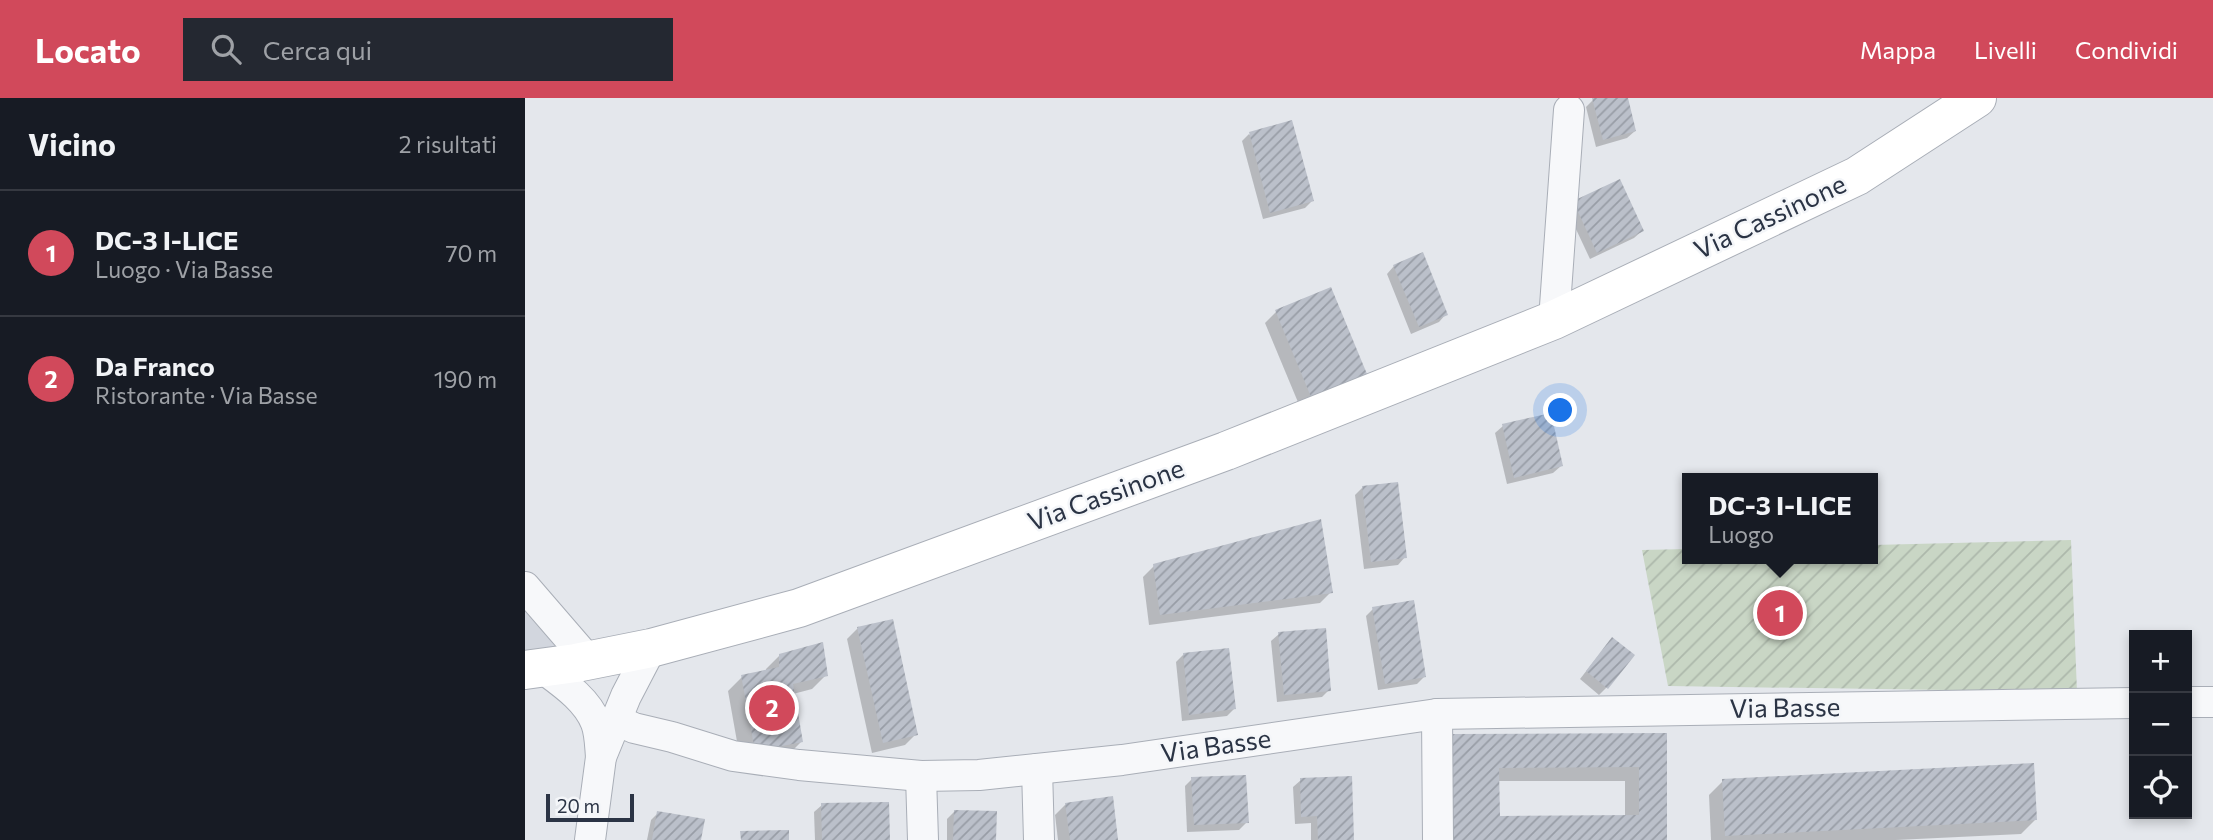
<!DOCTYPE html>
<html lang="it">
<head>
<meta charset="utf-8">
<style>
	body { margin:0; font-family:Commissioner,sans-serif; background:#242831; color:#f1f3f6 }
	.controls { position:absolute; right:21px; bottom:21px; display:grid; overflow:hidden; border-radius:0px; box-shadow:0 4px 10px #0003 }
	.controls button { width:63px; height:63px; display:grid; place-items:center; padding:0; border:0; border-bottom:2px solid #363941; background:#171b24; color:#f1f3f6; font:35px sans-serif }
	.scale { position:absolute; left:21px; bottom:18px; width:88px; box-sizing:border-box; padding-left:7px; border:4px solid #2b3445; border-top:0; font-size:19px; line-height:24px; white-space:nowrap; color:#2b3445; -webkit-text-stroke:5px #f4f6f9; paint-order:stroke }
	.you { position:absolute; left:1036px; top:313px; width:24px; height:24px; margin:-18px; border:5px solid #fff; border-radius:50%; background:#1a73e8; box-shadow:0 0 0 10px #1a73e833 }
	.badge { display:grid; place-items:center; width:46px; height:46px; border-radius:50%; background:#d1495b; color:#fff; font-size:23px; font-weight:700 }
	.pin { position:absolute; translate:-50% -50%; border:4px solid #fff; box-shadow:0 2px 7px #0006 }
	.popup { position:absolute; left:1157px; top:375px; width:196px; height:91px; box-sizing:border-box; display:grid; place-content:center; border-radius:0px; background:#171b24; filter:drop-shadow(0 2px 5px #0005); font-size:23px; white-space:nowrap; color:#9ea1a6 }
	.popup b { font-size:26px; color:#f1f3f6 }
	.popup::after { content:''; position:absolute; left:50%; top:100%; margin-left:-14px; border:14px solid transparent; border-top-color:#171b24 }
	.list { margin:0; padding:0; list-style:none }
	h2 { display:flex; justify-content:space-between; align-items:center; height:91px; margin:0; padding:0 28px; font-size:30px }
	h2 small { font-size:23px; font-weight:400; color:#9ea1a6 }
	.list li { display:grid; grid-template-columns:46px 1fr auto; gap:21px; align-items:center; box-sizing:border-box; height:126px; padding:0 28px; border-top:2px solid #363941 }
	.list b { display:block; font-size:26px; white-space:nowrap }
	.list p { margin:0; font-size:23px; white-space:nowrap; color:#9ea1a6 }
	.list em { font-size:23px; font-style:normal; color:#9ea1a6 }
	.icon { flex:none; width:38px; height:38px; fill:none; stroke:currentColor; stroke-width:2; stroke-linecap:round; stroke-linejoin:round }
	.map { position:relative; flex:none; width:1688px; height:742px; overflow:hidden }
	header { display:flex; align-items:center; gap:42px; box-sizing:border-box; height:98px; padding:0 35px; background:#d1495b; color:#fff }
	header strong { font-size:33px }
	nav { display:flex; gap:38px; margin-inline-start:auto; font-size:24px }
	.search { width:490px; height:63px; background:#242831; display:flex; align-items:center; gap:18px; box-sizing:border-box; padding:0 24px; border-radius:0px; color:#9ea1a6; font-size:26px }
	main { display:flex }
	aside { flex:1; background:#171b24 }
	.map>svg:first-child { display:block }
</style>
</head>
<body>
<header>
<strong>Locato</strong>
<div class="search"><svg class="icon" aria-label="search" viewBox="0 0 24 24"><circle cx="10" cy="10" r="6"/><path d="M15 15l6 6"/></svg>Cerca qui</div>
<nav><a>Mappa</a><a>Livelli</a><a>Condividi</a></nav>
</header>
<main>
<aside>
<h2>Vicino<small>2 risultati</small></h2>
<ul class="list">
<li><span class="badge">1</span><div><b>DC-3 I-LICE</b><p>Luogo · Via Basse</p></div><em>70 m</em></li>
<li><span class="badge">2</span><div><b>Da Franco</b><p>Ristorante · Via Basse</p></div><em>190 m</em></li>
</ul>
</aside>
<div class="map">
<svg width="1688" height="742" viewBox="0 0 1688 742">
	<defs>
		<pattern id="garden-furrows" width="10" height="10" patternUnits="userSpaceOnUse" patternTransform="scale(1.75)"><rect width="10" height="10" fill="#c9d6c5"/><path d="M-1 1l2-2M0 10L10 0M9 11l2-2" fill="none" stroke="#adb8ab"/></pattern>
		<pattern id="building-hatch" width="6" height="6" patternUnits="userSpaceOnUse" patternTransform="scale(1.75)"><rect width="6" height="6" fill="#bbc0ca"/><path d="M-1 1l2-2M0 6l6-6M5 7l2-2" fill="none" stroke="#989da6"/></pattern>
	</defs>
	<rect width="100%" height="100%" fill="#e4e7ec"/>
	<path fill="#d2d6de" d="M0 508 32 551 0 555Z"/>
	<path fill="url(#garden-furrows)" d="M1546 442 1552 594 1143 588 1117 452 1162 451V461H1348V447Z"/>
	<g fill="#0003" fill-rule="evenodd">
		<path d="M1074 0H1101L1110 33 1102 40 1071 49 1061 9 1068 2Z"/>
		<path d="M724 36 787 103 780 110 738 121 717 43Z"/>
		<path d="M1049 104 1117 133 1109 140 1065 161 1042 112Z"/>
		<path d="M869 168 921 216 914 224 886 236 862 176Z"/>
		<path d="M751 214 840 275 775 309 740 225Z"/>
		<path d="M978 328 1036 368 1028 375 982 386 970 335Z"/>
		<path d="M837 390 880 459 873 467 839 471 830 397Z"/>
		<path d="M629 468 806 494 795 505 624 527 618 479Z"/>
		<path d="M848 511 899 579 892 586 853 592 841 518Z"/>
		<path d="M333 530 391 636 380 647 347 655 322 541Z"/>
		<path d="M754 536 804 592 797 599 752 604 746 543Z"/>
		<path d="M1080 549 1082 589 1074 597 1055 581Z"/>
		<path d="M659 556 709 611 702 618 657 623 651 564Z"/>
		<path d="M255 557 301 577 287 591 268 596 276 644 262 658 216 666 203 593 217 579 241 574V571Z"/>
		<path d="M928 637H1140V742H913ZM972 683H1100V719H973Z"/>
		<path d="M667 681 722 724 714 732 662 734 660 688Z"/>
		<path d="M776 682 828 742H786V725L770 726 768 689Z"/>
		<path d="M1198 683 1510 722 1496 736 1371 742H1186L1184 697Z"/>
		<path d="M541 706 592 742H533L530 717Z"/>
		<path d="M297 707 363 742H290L289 714Z"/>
		<path d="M430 713 469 742H422V721Z"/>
		<path d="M133 715 175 742H122L126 722Z"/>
	</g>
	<g fill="url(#building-hatch)" fill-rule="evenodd">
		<path d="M1067 0H1103L1111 33 1078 42Z"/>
		<path d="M767 22 789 103 745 115 724 34Z"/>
		<path d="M1095 81 1119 133 1072 155 1048 103Z"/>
		<path d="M898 154 923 217 894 229 868 167Z"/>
		<path d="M806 189 842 276 786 299 750 212Z"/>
		<path d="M1026 315 1038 368 989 380 977 326Z"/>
		<path d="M873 384 882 460 846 464 837 388Z"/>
		<path d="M796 421 808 495 635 517 628 466Z"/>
		<path d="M889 502 901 579 860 586 847 509Z"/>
		<path d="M368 521 393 637 358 645 332 529Z"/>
		<path d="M801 530 806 593 759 597 753 534Z"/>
		<path d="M1087 539 1110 557 1083 591 1061 573Z"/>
		<path d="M298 544 303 578 268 586 278 644 230 653 216 577 254 569V556Z"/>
		<path d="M704 550 711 611 664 617 658 555Z"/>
		<path d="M1142 635V742H927V636ZM1114 669V717L975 718 974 670Z"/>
		<path d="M1509 665 1512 722 1200 738 1197 681Z"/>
		<path d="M721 677 724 725 669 727 666 679Z"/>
		<path d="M827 678 829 742H793L792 718 776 719 775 680Z"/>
		<path d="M588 698 593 742H545L540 705Z"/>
		<path d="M364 704 365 742H297L296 705Z"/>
		<path d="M429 712 472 713 471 742H428Z"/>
		<path d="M132 713 180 721 176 742H127Z"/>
		<path d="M264 732V742H216L215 733Z"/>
	</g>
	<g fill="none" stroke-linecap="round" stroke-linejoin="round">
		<defs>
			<g id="street">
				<path d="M1029 222 1044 12"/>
				<path d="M0 489 63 562"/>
				<path d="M16 569C36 584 62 601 71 625 75 635 75 648 76 659"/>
				<path d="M1662 604H1688"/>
				<path d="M912 616 913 742"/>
				<path d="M91 622 109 630 147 639 208 658 274 667 396 678 454 677 597 662 912 616 1609 605"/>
				<path d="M512 671 514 742"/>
				<path d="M396 678 398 742"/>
				<path d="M65 742 76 659 101 598 126 550"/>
			</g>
			<path id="secondary" d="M0 572 51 565 126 550 274 510 701 353 1029 222 1332 78 1452 0"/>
		</defs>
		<use href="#street" stroke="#a9aeb7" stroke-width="32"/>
		<use href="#secondary" stroke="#a9aeb7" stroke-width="40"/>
		<use href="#street" stroke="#f7f8fa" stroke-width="30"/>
		<use href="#secondary" stroke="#fff" stroke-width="38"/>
	</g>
	<g text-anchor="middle" stroke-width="5" stroke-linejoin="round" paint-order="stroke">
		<g font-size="26" fill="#2b3445" stroke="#f4f6f9">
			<text transform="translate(1245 119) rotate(-25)" y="9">Via Cassinone</text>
			<text transform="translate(581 397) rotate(-20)" y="9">Via Cassinone</text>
			<text transform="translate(1260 610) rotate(-1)" y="9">Via Basse</text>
			<text transform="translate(691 648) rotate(-8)" y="9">Via Basse</text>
		</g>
	</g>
</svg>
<div class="controls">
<button>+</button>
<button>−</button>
<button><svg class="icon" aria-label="locate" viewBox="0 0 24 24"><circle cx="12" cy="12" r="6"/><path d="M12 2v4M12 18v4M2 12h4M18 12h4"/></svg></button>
</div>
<div class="scale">20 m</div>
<div class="you"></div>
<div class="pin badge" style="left:1255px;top:515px">1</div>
<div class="popup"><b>DC-3 I-LICE</b>Luogo</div>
<div class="pin badge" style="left:247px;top:610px">2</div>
</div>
</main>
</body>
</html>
